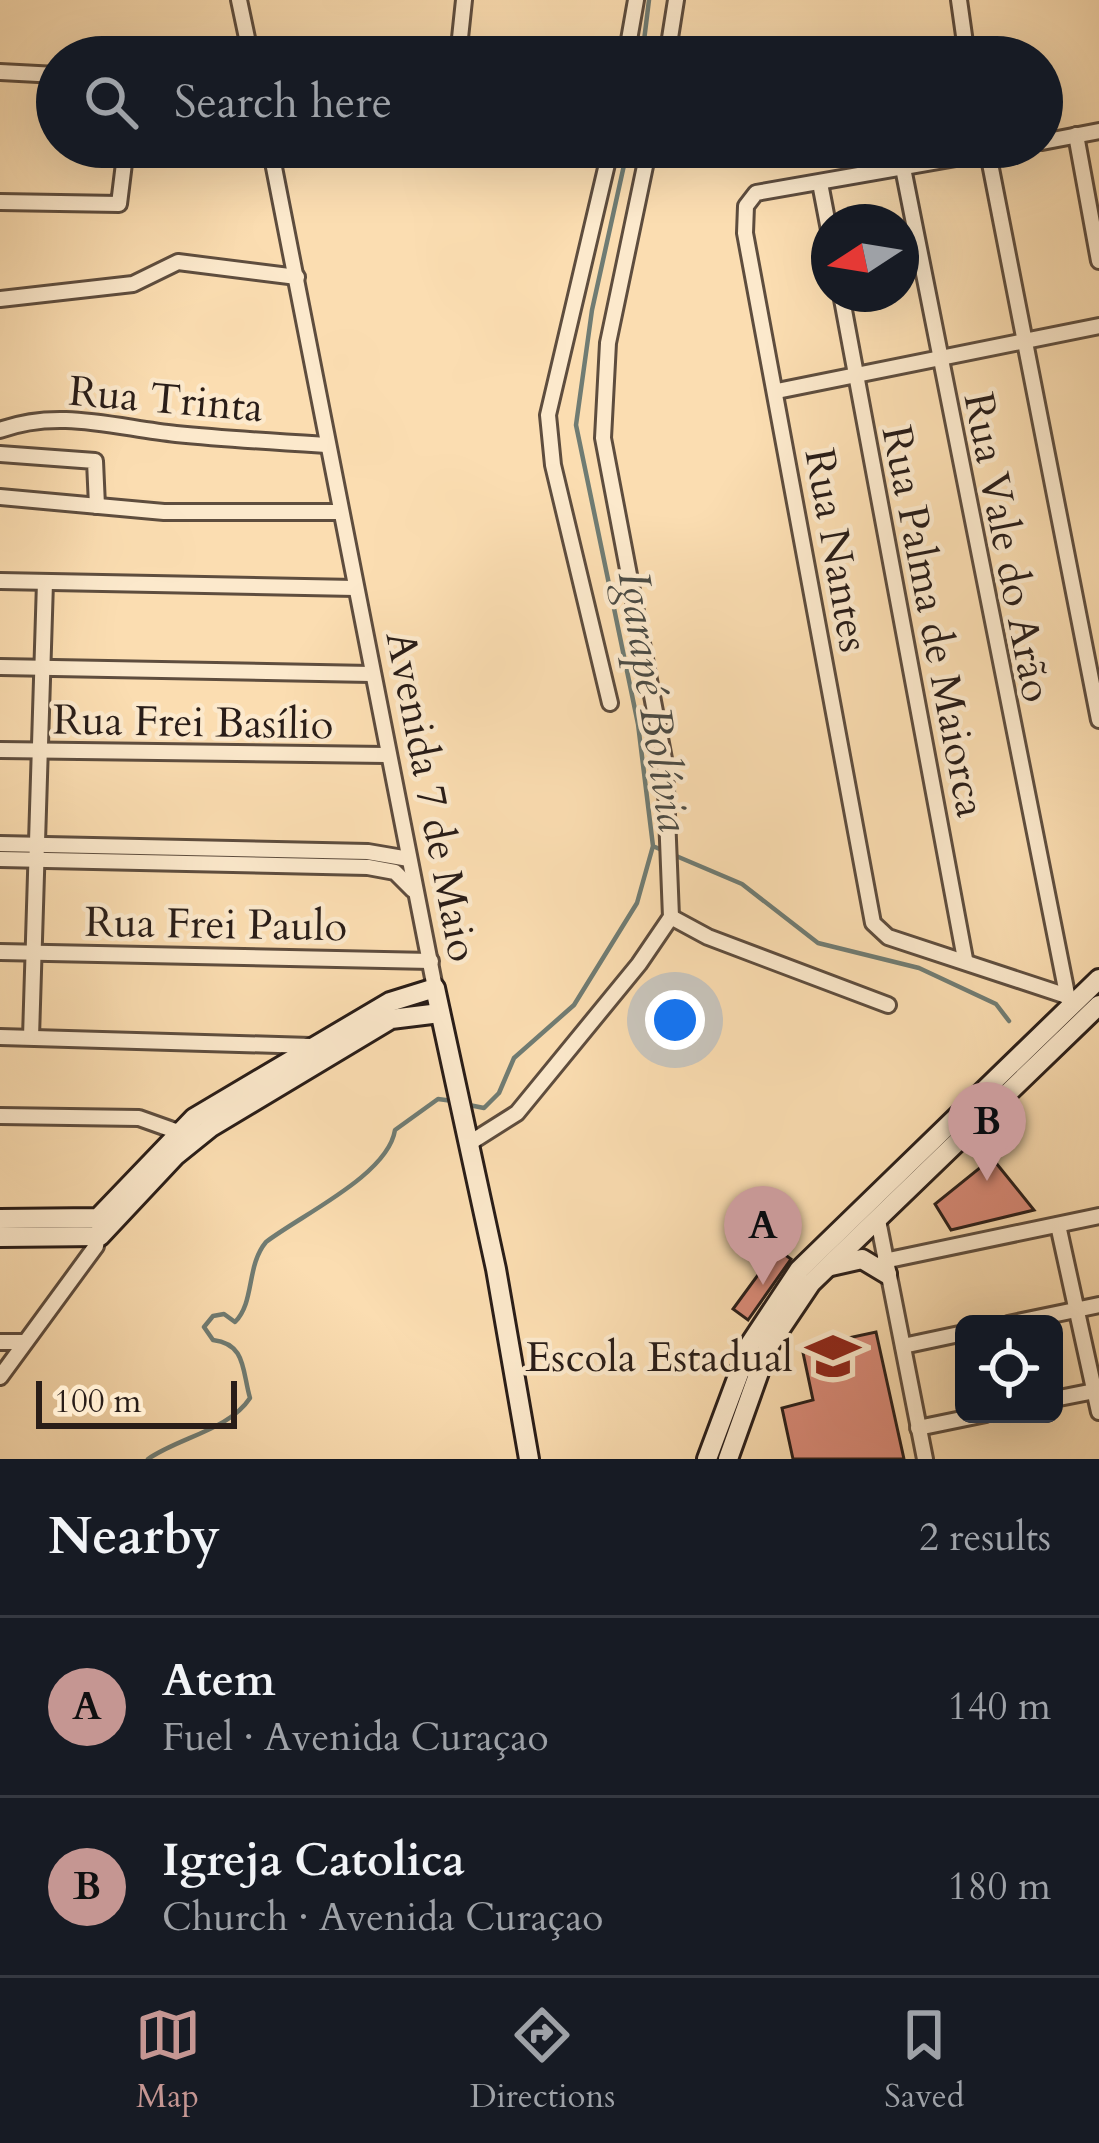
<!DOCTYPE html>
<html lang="en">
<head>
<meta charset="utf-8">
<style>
	body { margin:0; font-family:Cardo,serif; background:#242831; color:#f1f3f6 }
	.controls { position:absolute; right:36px; bottom:36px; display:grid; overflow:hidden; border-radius:18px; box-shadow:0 12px 48px #0002 }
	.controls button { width:108px; height:108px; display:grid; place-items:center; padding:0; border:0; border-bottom:3px solid #363941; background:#171b24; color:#f1f3f6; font:60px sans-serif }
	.compass { position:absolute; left:811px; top:204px; width:108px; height:108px; border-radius:50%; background:#171b24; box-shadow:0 12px 48px #0002; rotate:258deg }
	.scale { position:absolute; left:36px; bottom:30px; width:201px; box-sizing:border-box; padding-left:12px; border:6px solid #291d18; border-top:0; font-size:33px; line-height:42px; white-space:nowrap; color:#291d18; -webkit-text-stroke:9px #fce9cc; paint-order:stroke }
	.you { position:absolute; left:675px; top:1020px; width:42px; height:42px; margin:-30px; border:9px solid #fff; border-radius:50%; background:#1a73e8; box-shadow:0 0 0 18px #1a73e833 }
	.badge { display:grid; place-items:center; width:78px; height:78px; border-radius:50%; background:#c59692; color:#111; font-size:39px; font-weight:700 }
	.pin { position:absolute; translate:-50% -99px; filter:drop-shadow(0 3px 6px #0008) }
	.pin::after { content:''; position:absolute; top:63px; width:42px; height:36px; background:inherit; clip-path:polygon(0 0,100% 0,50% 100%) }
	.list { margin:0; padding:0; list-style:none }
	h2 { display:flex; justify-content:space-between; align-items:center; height:156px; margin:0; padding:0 48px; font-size:51px }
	h2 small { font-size:39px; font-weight:400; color:#9ea1a6 }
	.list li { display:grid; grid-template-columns:78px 1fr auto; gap:36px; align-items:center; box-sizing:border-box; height:180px; padding:0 48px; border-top:3px solid #363941 }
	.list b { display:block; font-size:45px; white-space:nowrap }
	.list p { margin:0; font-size:39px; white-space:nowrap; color:#9ea1a6 }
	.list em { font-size:39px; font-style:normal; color:#9ea1a6 }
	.icon { flex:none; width:66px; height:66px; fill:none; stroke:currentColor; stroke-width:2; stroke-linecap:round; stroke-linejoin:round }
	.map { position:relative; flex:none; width:1099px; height:1459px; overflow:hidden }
	.search { position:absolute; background:#171b24; box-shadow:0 12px 48px #0002; left:36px; right:36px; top:36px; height:132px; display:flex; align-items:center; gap:30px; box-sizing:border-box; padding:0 42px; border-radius:66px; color:#9ea1a6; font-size:45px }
	.sheet { height:516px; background:#171b24 }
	nav { display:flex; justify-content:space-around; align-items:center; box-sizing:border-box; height:168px; border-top:3px solid #363941; background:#171b24; font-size:33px; color:#9ea1a6 }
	nav a { display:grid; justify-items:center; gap:6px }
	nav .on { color:#c59692 }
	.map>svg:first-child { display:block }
</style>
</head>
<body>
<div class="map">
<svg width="1099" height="1459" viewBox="0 0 1099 1459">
	<rect width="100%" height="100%" fill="#fbddb1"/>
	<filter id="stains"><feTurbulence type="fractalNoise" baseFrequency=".00167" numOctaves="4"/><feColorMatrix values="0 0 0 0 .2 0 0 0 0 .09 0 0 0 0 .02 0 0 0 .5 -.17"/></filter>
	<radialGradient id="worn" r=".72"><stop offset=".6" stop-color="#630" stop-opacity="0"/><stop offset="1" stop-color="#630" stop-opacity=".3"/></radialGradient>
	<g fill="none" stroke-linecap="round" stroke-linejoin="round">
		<g stroke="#707c73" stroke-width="4.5">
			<path d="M642 57 649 0"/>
			<path d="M655 847 742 884 818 943 919 968 996 1004 1009 1021"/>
			<path d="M464 1104 484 1108 499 1093 514 1058 574 1005 637 903 653 846 638 724 576 425 592 310 628 147"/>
			<path d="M148 1459C180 1437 229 1430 250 1398 242 1370 246 1344 213 1340L204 1327 213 1316 224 1314 235 1322C255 1302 246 1266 266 1242 301 1215 388 1175 395 1130L438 1099 453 1101"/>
		</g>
	</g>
	<g fill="#da8a78" stroke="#291d18" stroke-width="3">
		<path d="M992 1158 1034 1210 951 1230 935 1204Z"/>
		<path d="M777 1249 791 1259 748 1320 733 1309Z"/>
		<path d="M876 1332 904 1459H793L782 1408 813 1400 802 1348Z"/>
	</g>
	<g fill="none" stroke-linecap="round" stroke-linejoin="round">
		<defs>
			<g id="street">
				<path d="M239 0 251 57"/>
				<path d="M959 0 967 57"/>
				<path d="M458 57 464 0"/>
				<path d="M626 57 636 0"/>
				<path d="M667 57 676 0"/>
				<path d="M0 72 57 75"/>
				<path d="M1076 135 1099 261"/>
				<path d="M1042 142 1099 131"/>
				<path d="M270 147 435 988"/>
				<path d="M1019 147 756 193 746 206 745 233 873 923 888 937 1067 996"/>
				<path d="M987 148 1099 720"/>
				<path d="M903 168 1068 999"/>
				<path d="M820 183 829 230"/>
				<path d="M0 202 119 204 126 147"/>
				<path d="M841 294 965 959"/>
				<path d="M0 299 133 284 178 262 297 277"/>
				<path d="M777 391 1099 326"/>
				<path d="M0 430C59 408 117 428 176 434 226 439 277 442 327 445"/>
				<path d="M0 454 95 461 97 506"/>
				<path d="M0 497 164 512H340"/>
				<path d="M0 581 355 588"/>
				<path d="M0 667 371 674"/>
				<path d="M610 703 553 465 548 415 611 147"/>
				<path d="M0 750 386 755"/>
				<path d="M0 844 368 852 409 859"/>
				<path d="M0 859 368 867 395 872 413 890"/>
				<path d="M671 917 708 937 888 1005"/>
				<path d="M0 952 431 961"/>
				<path d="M0 1037 311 1046"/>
				<path d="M31 1037 45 582"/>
				<path d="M0 1116 139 1118 184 1134"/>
				<path d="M468 1144 517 1113 639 964 671 917 665 764 603 438 608 343 649 147"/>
				<path d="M878 1220 925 1459"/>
				<path d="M1058 1225 1099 1412"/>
				<path d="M884 1261 1099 1216"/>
				<path d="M1008 1324 1099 1305"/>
				<path d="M0 1342H23"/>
				<path d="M903 1346 964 1333"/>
				<path d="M0 1377 96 1246 99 1229"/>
				<path d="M1054 1399 1099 1390"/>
				<path d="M918 1428 986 1414"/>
			</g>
			<g id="secondary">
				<path d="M0 1219 98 1218 194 1118 390 1002 435 988 496 1269 529 1459"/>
				<path d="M0 1237 100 1236 175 1156 211 1127 391 1019 440 1013"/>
				<path d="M831 1266 862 1259 887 1274"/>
				<path d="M707 1459 750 1344 799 1270 1099 979"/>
				<path d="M728 1459 768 1347 811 1283 1099 1005"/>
			</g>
		</defs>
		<use href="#street" stroke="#5e4d3e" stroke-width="20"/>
		<use href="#secondary" stroke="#291d18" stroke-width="24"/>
		<use href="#street" stroke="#fce9cc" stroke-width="14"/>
		<use href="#secondary" stroke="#fce9cc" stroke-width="18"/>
	</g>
	<defs>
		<symbol id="school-bare" viewBox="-9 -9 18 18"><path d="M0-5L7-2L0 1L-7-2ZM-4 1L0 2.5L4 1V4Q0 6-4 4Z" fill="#8f2418" stroke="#fce9cc" stroke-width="2.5" paint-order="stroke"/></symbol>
	</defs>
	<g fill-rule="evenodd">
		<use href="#school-bare" x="795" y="1318" width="76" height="76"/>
	</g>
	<g text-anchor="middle" stroke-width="9" stroke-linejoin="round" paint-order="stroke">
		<g font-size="42" fill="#291d18" stroke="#fce9cc">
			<text transform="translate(166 398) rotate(5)" y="15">Rua Trinta</text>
			<text transform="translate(1009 547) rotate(79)" y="15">Rua Vale do Arão</text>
			<text transform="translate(838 550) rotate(80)" y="15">Rua Nantes</text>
			<text transform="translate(935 621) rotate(79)" y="15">Rua Palma de Maiorca</text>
			<text transform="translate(193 721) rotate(1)" y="15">Rua Frei Basílio</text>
			<text transform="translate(433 796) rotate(79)" y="15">Avenida 7 de Maio</text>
			<text transform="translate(216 923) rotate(1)" y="15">Rua Frei Paulo</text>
		</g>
		<g font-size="42" fill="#291d18" stroke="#fce9cc" text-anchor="end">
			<text x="793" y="1371">Escola Estadual</text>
		</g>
		<g font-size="45" font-style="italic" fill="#4c4c45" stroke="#fce9cc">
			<text transform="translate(655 701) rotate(81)" y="16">Igarapé Bolívia</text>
		</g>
	</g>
	<rect width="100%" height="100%" filter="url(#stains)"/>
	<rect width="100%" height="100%" fill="url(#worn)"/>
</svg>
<div class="controls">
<button><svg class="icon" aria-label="locate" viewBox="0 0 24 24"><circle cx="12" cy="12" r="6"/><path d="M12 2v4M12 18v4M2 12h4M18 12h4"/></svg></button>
</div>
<svg class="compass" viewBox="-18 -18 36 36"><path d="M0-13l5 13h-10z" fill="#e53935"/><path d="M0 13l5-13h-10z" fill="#9ea1a6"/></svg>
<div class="scale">100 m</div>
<div class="you"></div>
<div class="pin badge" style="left:763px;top:1285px">A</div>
<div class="pin badge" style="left:987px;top:1181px">B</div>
<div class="search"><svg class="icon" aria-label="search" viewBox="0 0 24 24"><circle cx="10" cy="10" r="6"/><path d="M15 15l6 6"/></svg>Search here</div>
</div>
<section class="sheet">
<h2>Nearby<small>2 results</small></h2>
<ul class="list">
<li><span class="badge">A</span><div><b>Atem</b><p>Fuel · Avenida Curaçao</p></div><em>140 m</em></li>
<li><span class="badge">B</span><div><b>Igreja Catolica</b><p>Church · Avenida Curaçao</p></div><em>180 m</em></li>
</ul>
</section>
<nav>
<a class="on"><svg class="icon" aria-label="map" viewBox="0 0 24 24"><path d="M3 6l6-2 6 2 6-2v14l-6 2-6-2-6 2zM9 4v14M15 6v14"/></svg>Map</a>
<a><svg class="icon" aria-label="directions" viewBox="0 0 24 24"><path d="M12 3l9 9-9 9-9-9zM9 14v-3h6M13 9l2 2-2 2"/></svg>Directions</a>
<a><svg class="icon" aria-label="saved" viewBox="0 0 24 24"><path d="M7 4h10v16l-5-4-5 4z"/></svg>Saved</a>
</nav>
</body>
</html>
